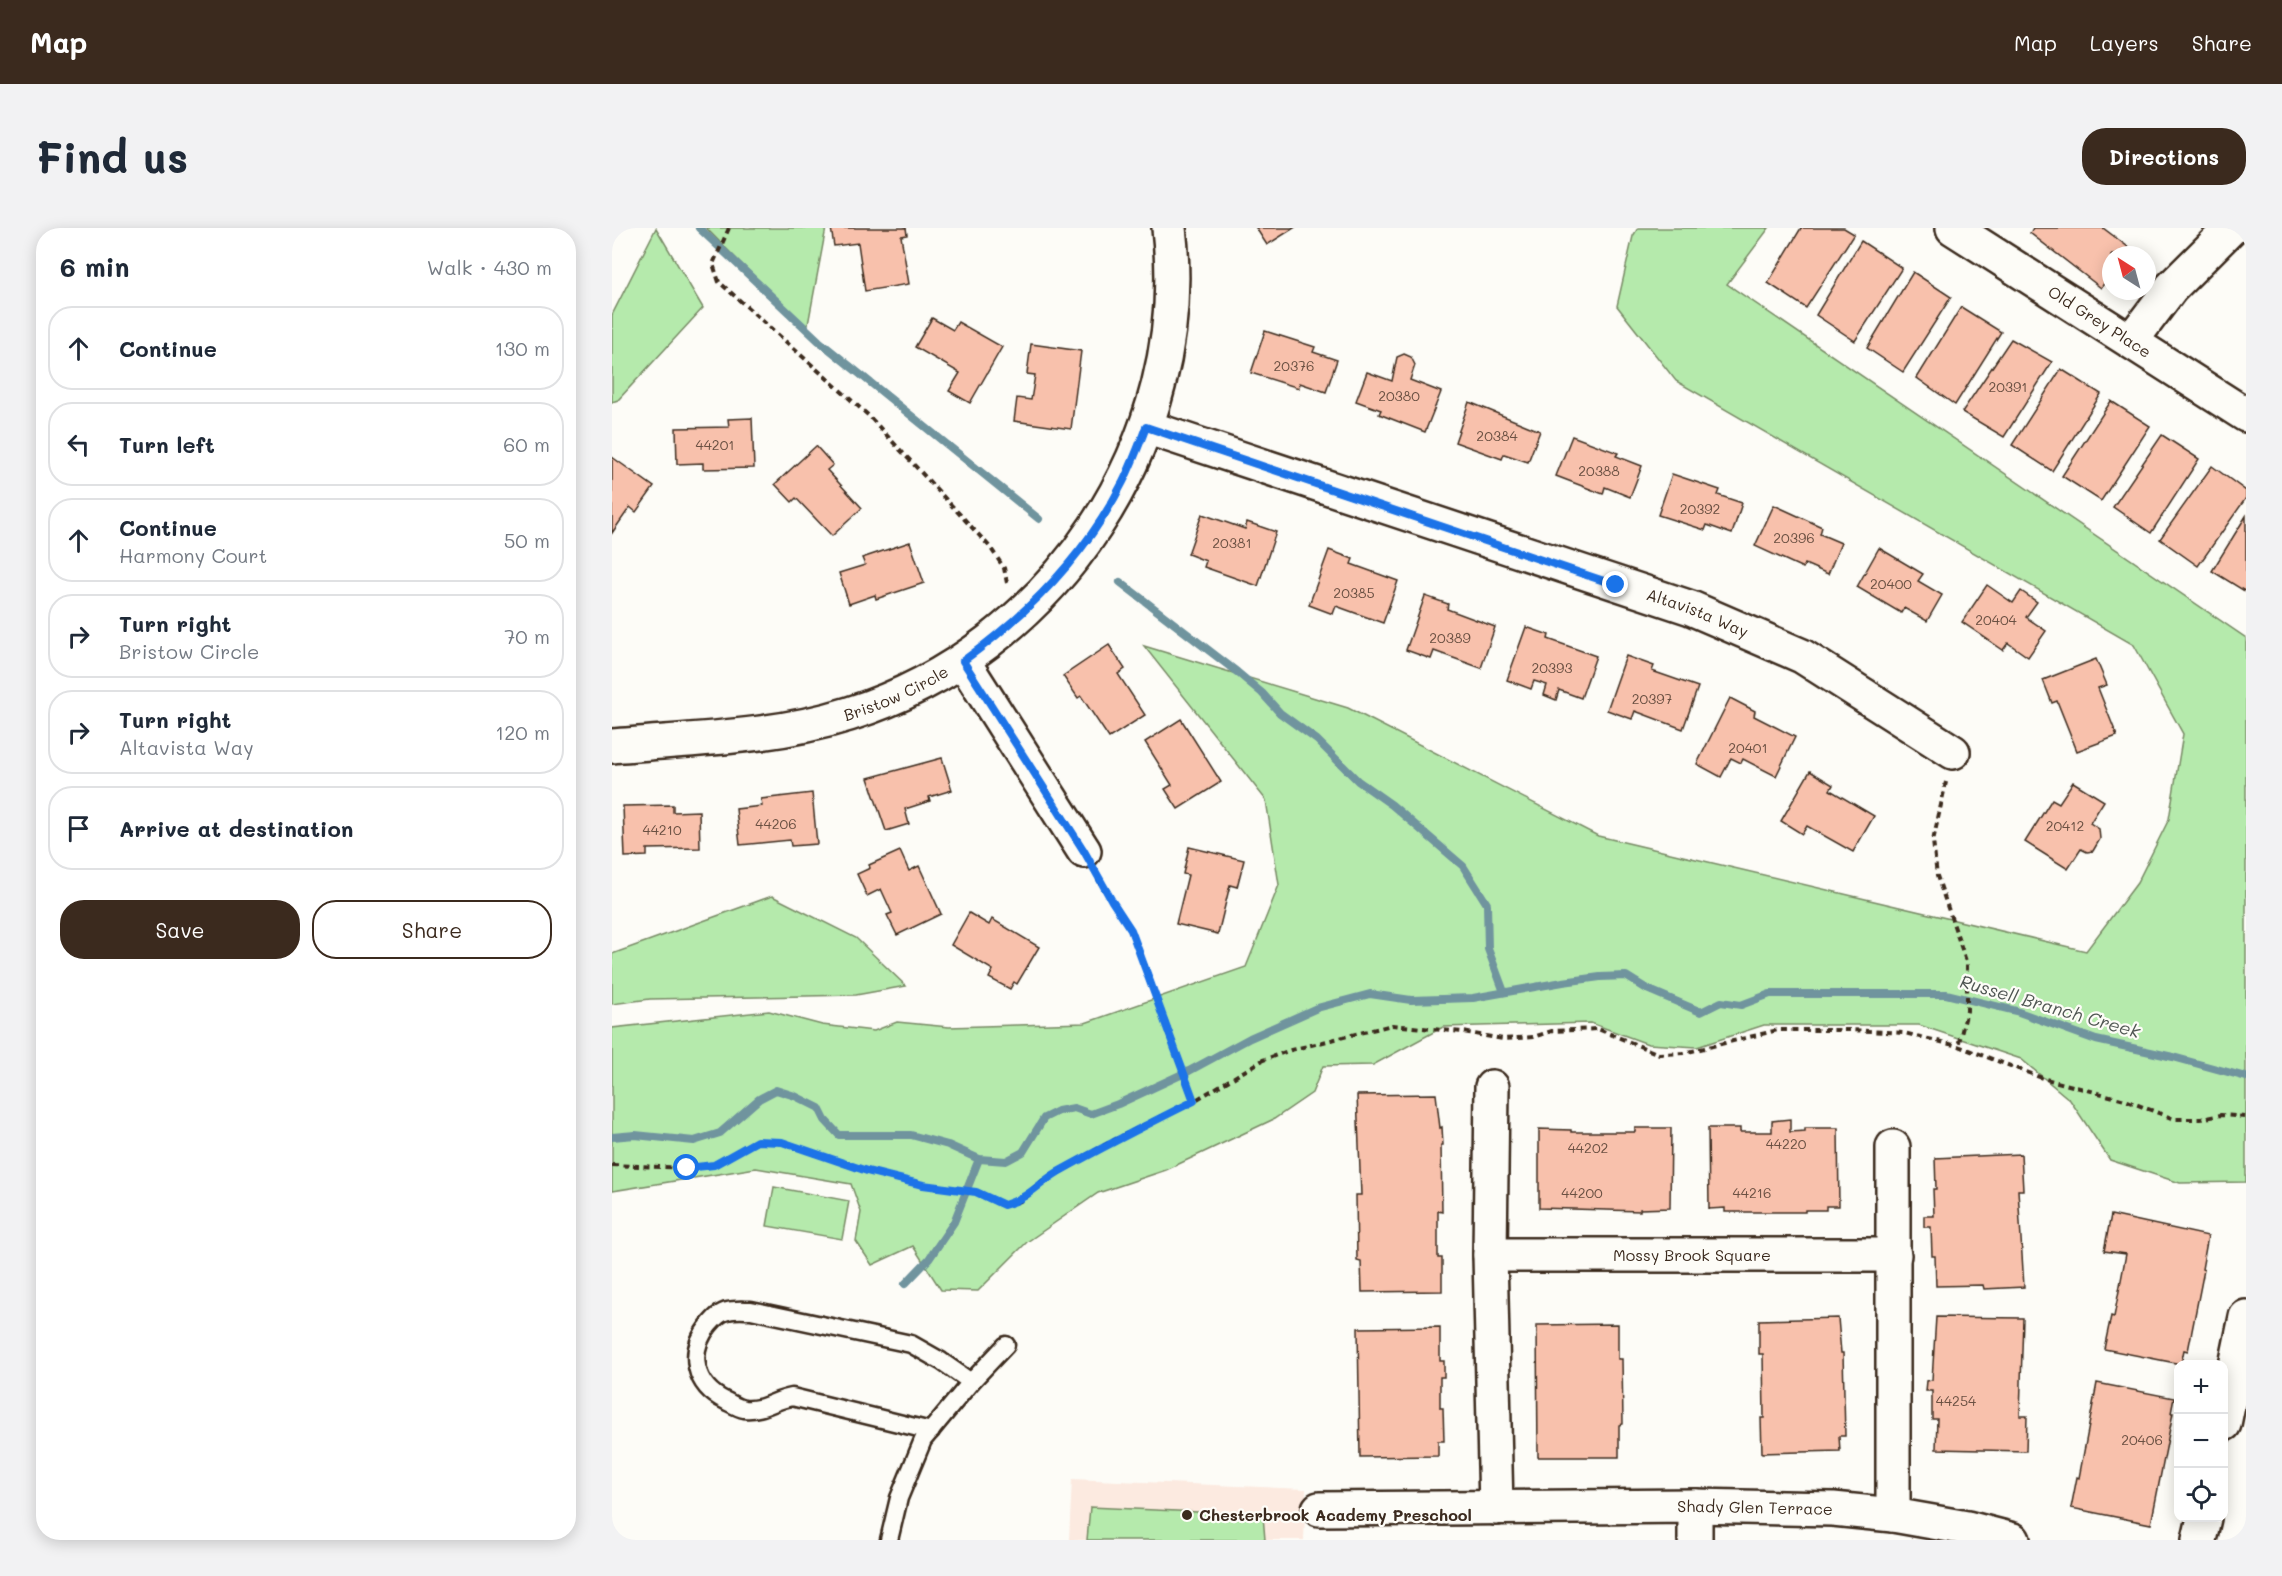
<!DOCTYPE html>
<html lang="en">
<head>
<meta charset="utf-8">
<style>
	body { margin:0; font-family:Mali,sans-serif; background:#f2f2f3; color:#1f2937 }
	.controls { position:absolute; right:18px; bottom:18px; display:grid; overflow:hidden; border-radius:12px; box-shadow:0 3px 15px #0003 }
	.controls button { width:54px; height:54px; display:grid; place-items:center; padding:0; border:0; border-bottom:2px solid #e0e1e3; background:#fff; color:#1f2937; font:30px sans-serif }
	.compass { position:absolute; left:1490px; top:18px; width:54px; height:54px; border-radius:50%; background:#fff; box-shadow:0 3px 15px #0003; rotate:324deg }
	.stop { position:absolute; width:18px; height:18px; margin:-14px; border:4px solid #1a73e8; border-radius:50%; background:#fff }
	.stop.end { background:#1a73e8; border-color:#fff; box-shadow:0 2px 6px #0008 }
	.list { margin:0; padding:0; list-style:none }
	h2 { display:flex; justify-content:space-between; align-items:center; height:78px; margin:0; padding:0 24px; font-size:26px }
	h2 small { font-size:20px; font-weight:400; color:#747a83 }
	.list li { display:grid; grid-template-columns:39px 1fr auto; gap:18px; align-items:center; box-sizing:border-box; height:84px; margin:0 12px 12px; padding:0 12px; border:2px solid #e0e1e3; border-radius:24px }
	.list b { display:block; font-size:22px; white-space:nowrap }
	.list p { margin:0; font-size:20px; white-space:nowrap; color:#747a83 }
	.list em { font-size:20px; font-style:normal; color:#747a83 }
	.actions { display:flex; gap:12px; padding:18px 24px }
	.actions a { flex:1; padding:14px 0; border:2px solid #3b2a1e; border-radius:24px; text-align:center; font-size:21px; color:#3b2a1e }
	.actions .main { background:#3b2a1e; color:#fff }
	.icon { flex:none; width:33px; height:33px; fill:none; stroke:currentColor; stroke-width:2; stroke-linecap:round; stroke-linejoin:round }
	.map { position:relative; flex:none; width:1634px; height:1312px; overflow:hidden; border-radius:24px }
	header { display:flex; align-items:center; gap:36px; box-sizing:border-box; height:84px; padding:0 30px; background:#3b2a1e; color:#fff }
	header strong { font-size:28px }
	nav { display:flex; gap:33px; margin-inline-start:auto; font-size:21px }
	.intro { display:flex; align-items:center; justify-content:space-between; box-sizing:border-box; height:144px; padding:0 36px }
	h1 { margin:0; font-size:42px }
	.button { padding:15px 27px; border-radius:24px; background:#3b2a1e; color:#fff; font-size:21px; font-weight:700 }
	main { display:flex; gap:36px; padding:0 36px }
	aside { flex:1; background:#fff; border-radius:24px; box-shadow:0 3px 15px #0003 }
	.map>svg:first-child { display:block }
</style>
</head>
<body>
<header>
<strong>Map</strong>
<nav><a>Map</a><a>Layers</a><a>Share</a></nav>
</header>
<div class="intro"><h1>Find us</h1><a class="button">Directions</a></div>
<main>
<aside>
<h2>6 min<small>Walk · 430 m</small></h2>
<ul class="list">
<li><svg class="icon" aria-label="ahead" viewBox="0 0 24 24"><path d="M12 20V5M6 11l6-6 6 6"/></svg><div><b>Continue</b></div><em>130 m</em></li>
<li><svg class="icon" aria-label="left" viewBox="0 0 24 24"><path d="M17 20v-9H6M10 6l-5 5 5 5"/></svg><div><b>Turn left</b></div><em>60 m</em></li>
<li><svg class="icon" aria-label="ahead" viewBox="0 0 24 24"><path d="M12 20V5M6 11l6-6 6 6"/></svg><div><b>Continue</b><p>Harmony Court</p></div><em>50 m</em></li>
<li><svg class="icon" aria-label="right" viewBox="0 0 24 24"><path d="M7 20v-9h11M14 6l5 5-5 5"/></svg><div><b>Turn right</b><p>Bristow Circle</p></div><em>70 m</em></li>
<li><svg class="icon" aria-label="right" viewBox="0 0 24 24"><path d="M7 20v-9h11M14 6l5 5-5 5"/></svg><div><b>Turn right</b><p>Altavista Way</p></div><em>120 m</em></li>
<li><svg class="icon" aria-label="arrive" viewBox="0 0 24 24"><path d="M6 21V4h12l-3 4 3 4H6"/></svg><div><b>Arrive at destination</b></div></li>
</ul>
<div class="actions"><a class="main">Save</a><a>Share</a></div>
</aside>
<div class="map">
<svg width="1634" height="1312" viewBox="0 0 1634 1312">
	<rect width="100%" height="100%" fill="#fdfcf7"/>
	<filter id="ink" filterUnits="userSpaceOnUse"><feTurbulence type="fractalNoise" baseFrequency=".0167" numOctaves="2"/><feDisplacementMap in="SourceGraphic" scale="12" xChannelSelector="R" yChannelSelector="G"/><feConvolveMatrix kernelMatrix="1 2 1 2 8 2 1 2 1" color-interpolation-filters="sRGB"/></filter>
	<g filter="url(#ink)">
		<path fill="#fceae0" d="M460 1251 694 1261 692 1312H457Z"/>
		<g fill="#b5eaac" stroke="#788a65" stroke-width="1.5">
			<path d="M44 0 91 80 6 172 0 174V87Z"/>
			<path d="M94 0H214L195 102Z"/>
			<path d="M1026 0H1157L1115 56 1634 410V954L1568 955 1498 932 1458 872 1409 831 1307 797H1152L1085 819 1036 816 979 795 831 799 761 837 711 838 700 865 662 891 554 942 486 965 415 1014 366 1063 329 1062 301 1018 260 1037 244 1013 249 984 239 956 144 940 0 963V800L157 783 210 797 262 803 285 794 337 799 473 795 634 739 667 657 654 572 532 418 736 480 986 608 1474 723 1525 655 1557 591 1571 506 1522 417 1064 153 1005 78 1021 8Z"/>
			<path d="M160 668 244 710 294 758 244 767 38 771 0 776V726Z"/>
			<path d="M162 959 237 973 230 1011 155 998Z"/>
			<path d="M478 1279 651 1287 653 1312H475Z"/>
		</g>
		<g fill="none" stroke-linecap="round" stroke-linejoin="round">
			<g stroke="#6f949e" stroke-width="8">
				<path d="M87 0 207 113 427 291"/>
				<path d="M508 354 625 444 650 465 668 485 705 512 746 553 780 577 851 638 875 676 876 721 892 764"/>
				<path d="M0 909 23 907 82 913 108 905 147 871 164 862 183 868 207 880 213 892 227 907H299L336 917 367 931 394 933 411 924 432 890 446 883 462 880 479 886 506 876 577 843 638 810 705 780 758 766 799 772 861 770 951 754 988 749 1014 748 1035 761 1089 784 1109 774 1129 777 1158 766H1334L1404 783 1484 812 1561 829 1634 849"/>
				<path d="M293 1056 317 1031 342 994 367 931"/>
			</g>
		</g>
		<g fill="#f8c1ac" stroke="#3b2a1e" stroke-width="1.5">
			<path d="M219 0H294L295 7 289 8 297 56 253 63 246 15 222 18Z"/>
			<path d="M644 0H682L655 17Z"/>
			<path d="M1189 0H1232L1242 6 1194 80 1156 55Z"/>
			<path d="M1421 0H1491L1516 19 1511 27H1499V45L1489 60 1418 5Z"/>
			<path d="M1249 13 1290 40 1243 113 1204 87Z"/>
			<path d="M1301 44 1339 69 1291 144 1255 120Z"/>
			<path d="M1349 79 1389 104 1343 177 1305 150Z"/>
			<path d="M320 90 341 102 346 94 390 119 358 175 337 163 348 145 303 119Z"/>
			<path d="M653 103 703 119 701 124 725 132 714 164 688 155 687 160 639 145Z"/>
			<path d="M1399 111 1440 134 1392 209 1350 184Z"/>
			<path d="M419 116 469 123 459 201 402 193 405 170 419 172 423 147 415 146Z"/>
			<path d="M792 126 799 129 803 137 798 152 829 164 813 204 767 186 769 182 744 173 755 144 780 153 785 129Z"/>
			<path d="M1449 141 1489 166 1440 243 1400 217Z"/>
			<path d="M1499 173 1538 198 1489 273 1450 248Z"/>
			<path d="M857 174 928 203 916 234 892 226 890 231 843 214Z"/>
			<path d="M140 190 142 240 91 241V235L65 236 64 200 117 199 116 191Z"/>
			<path d="M1550 207 1587 231 1539 305 1501 279Z"/>
			<path d="M960 208 1006 225 1004 228 1030 238 1018 269 993 259 991 266 944 248Z"/>
			<path d="M204 218 221 237 215 242 250 280 220 308 184 270 180 274 163 256Z"/>
			<path d="M0 229 42 259 24 284 18 279 0 305Z"/>
			<path d="M1600 238 1634 263V270L1586 338 1548 311Z"/>
			<path d="M1060 246 1108 262 1106 267 1130 275 1120 306 1095 297 1093 302 1046 287Z"/>
			<path d="M1162 277 1210 299 1208 306 1229 315 1216 346 1193 336 1191 340 1143 318Z"/>
			<path d="M590 286 633 301 635 294 664 304 646 358 592 339 594 333 576 326Z"/>
			<path d="M1634 288V364L1600 343Z"/>
			<path d="M298 314 312 355 264 371 263 367 237 376 227 345 253 337 250 330Z"/>
			<path d="M1267 320 1311 346 1306 353 1330 367 1315 393 1292 380 1289 385 1245 359Z"/>
			<path d="M717 322 741 331 739 336 786 353 771 395 724 378 721 386 697 377Z"/>
			<path d="M1375 357 1401 375 1409 363 1425 374 1414 389 1434 403 1416 429 1396 415 1391 422 1350 394Z"/>
			<path d="M813 368 836 376 835 381 883 399 869 440 822 423 819 431 794 422Z"/>
			<path d="M914 399 937 407 936 411 984 428 969 470 947 462 944 472 932 467 935 457 922 453 919 461 895 452Z"/>
			<path d="M497 417 513 441 506 446 533 487 497 510 469 468 466 470 451 448Z"/>
			<path d="M1014 428 1042 438 1040 443 1086 459 1071 501 1023 483 1020 491 995 482Z"/>
			<path d="M1484 431 1495 457 1486 460 1505 508 1465 523 1445 473 1440 475 1431 452Z"/>
			<path d="M1118 470 1143 483 1142 488 1183 509 1164 548 1131 531 1129 535 1119 530 1109 549 1085 536Z"/>
			<path d="M569 491 609 554 566 581 553 561 560 557 533 514Z"/>
			<path d="M330 530 340 562 317 569 318 573 293 581 297 596 274 603 256 550Z"/>
			<path d="M1198 543 1221 557 1218 562 1262 588 1241 624 1195 598 1190 606 1169 593Z"/>
			<path d="M1461 554 1492 573 1478 595 1487 601 1488 611 1481 623 1475 624 1469 621 1456 641 1413 614 1440 571 1447 575Z"/>
			<path d="M200 565 205 616 179 618 178 612 128 617 124 581 150 578 149 571Z"/>
			<path d="M61 577V584L87 583 88 620 35 621V628L13 629 11 578Z"/>
			<path d="M577 619 632 632 625 659 618 657 606 706 564 696 576 647 571 646Z"/>
			<path d="M288 623 297 643 307 638 329 686 285 707 275 687 280 685 269 661 255 668 245 646 258 640 257 637Z"/>
			<path d="M357 685 377 697 380 691 427 719 405 756 402 754 398 761 377 750 381 742 339 717Z"/>
			<path d="M824 866 828 900 830 899 831 917H829L830 984 826 983V1030H830V1063L750 1064 749 1033 745 1032 744 967H749L745 867Z"/>
			<path d="M1178 891V904L1193 903V900H1226L1227 978H1214V982H1193V984H1113V980L1097 981 1096 900H1128V904H1160V893Z"/>
			<path d="M1023 900H1059L1058 980 1028 981V983L927 980V901L959 902V904H1023Z"/>
			<path d="M1409 926 1411 962H1406L1412 1059 1372 1061 1371 1057 1324 1058 1323 1028H1320L1319 999H1312V988H1322L1321 961H1324L1323 930Z"/>
			<path d="M1499 987 1596 1008 1590 1041 1592 1042 1576 1123 1572 1122 1569 1136 1492 1121 1499 1088 1502 1089 1514 1026 1492 1023Z"/>
			<path d="M1324 1089 1411 1090 1408 1188H1415L1414 1223 1324 1221 1325 1191H1320V1163H1314L1315 1153 1320 1152Z"/>
			<path d="M1226 1090 1229 1125H1231L1233 1208H1227L1228 1223 1150 1225 1149 1190H1152L1151 1126H1147V1092Z"/>
			<path d="M1006 1096V1131H1010L1011 1196 1007 1197V1229H926L925 1097Z"/>
			<path d="M828 1099V1133H832V1149H828V1180H831L832 1213H826V1228L748 1229 746 1100Z"/>
			<path d="M1485 1155 1562 1170 1559 1185H1561L1539 1296 1459 1280 1465 1249 1467 1250Z"/>
		</g>
		<g fill="none" stroke-linecap="round" stroke-linejoin="round">
			<defs>
				<g id="lane">
					<path d="M319 1203 180 1169C162 1172 151 1183 132 1181 126 1180 120 1176 114 1173 82 1158 75 1124 97 1097 102 1091 108 1084 116 1083 123 1081 132 1082 139 1082L299 1116 329 1133 359 1154"/>
					<path d="M277 1312 287 1270 311 1212 359 1154 394 1117"/>
				</g>
				<g id="street">
					<path id="s1" d="M1341 0 1634 187"/>
					<path d="M1519 113 1559 60 1619 0"/>
					<path id="s2" d="M534 199 1079 380 1190 428 1341 524"/>
					<path d="M351 433 472 623"/>
					<path id="s3" d="M0 518C79 511 161 510 237 486 442 422 582 213 557 0"/>
					<path d="M880 859 878 1027 884 1280"/>
					<path id="s4" d="M878 1027H1282"/>
					<path d="M1612 1196 1634 1089"/>
					<path id="s5" d="M707 1281 1083 1278 1221 1281 1281 1287 1355 1300 1401 1312"/>
					<path d="M1281 1287V919"/>
					<path d="M1083 1312V1278"/>
					<path d="M1587 1312 1592 1290"/>
				</g>
			</defs>
			<use href="#lane" stroke="#3b2a1e" stroke-width="21"/>
			<use href="#street" stroke="#3b2a1e" stroke-width="38"/>
			<g stroke="#3b2a1e" stroke-width="4" stroke-dasharray="6 4.5" stroke-linecap="butt">
				<path d="M117 0 101 36 107 54 256 187 378 319 392 340 395 355"/>
				<path d="M1334 554 1321 613 1325 648 1355 736V783L1346 818"/>
				<path d="M486 650 519 702 582 873"/>
				<path d="M0 937 75 940 102 937 145 913 170 914 255 943 311 957 364 964 391 977 408 973 433 952 497 915 582 873 651 832 679 822 780 797 851 804 891 811 921 809 940 803 986 801 1047 826 1072 825 1166 802H1239L1292 805 1346 818 1430 850 1513 872 1562 891H1589L1609 887 1634 889"/>
			</g>
			<use href="#lane" stroke="#fdfcf7" stroke-width="16"/>
			<use href="#street" stroke="#fdfcf7" stroke-width="33"/>
		</g>
	</g>
	<g fill="none" stroke-linecap="round" stroke-linejoin="round" filter="url(#ink)">
		<path stroke="#1a73e8" stroke-width="8" d="M75 940 102 937 145 913 170 914 255 943 311 957 364 964 392 977C415 971 426 956 446 944 491 919 536 896 582 873L519 702 500 673 472 623 351 433C417 385 474 327 511 254 520 236 527 217 534 199L1004 357"/>
	</g>
	<circle fill="#3b2a1e" stroke="#fdfcf7" stroke-width="2" cx="575" cy="1287" r="6"/>
	<g text-anchor="middle" stroke-width="4.5" stroke-linejoin="round" paint-order="stroke">
		<g font-size="14" fill="#6a5042">
			<text x="682" y="143">20376</text>
			<text x="1396" y="164">20391</text>
			<text x="787" y="173">20380</text>
			<text x="885" y="213">20384</text>
			<text x="103" y="222">44201</text>
			<text x="987" y="248">20388</text>
			<text x="1088" y="286">20392</text>
			<text x="1182" y="315">20396</text>
			<text x="620" y="320">20381</text>
			<text x="1279" y="361">20400</text>
			<text x="742" y="370">20385</text>
			<text x="1384" y="397">20404</text>
			<text x="838" y="415">20389</text>
			<text x="940" y="445">20393</text>
			<text x="1040" y="476">20397</text>
			<text x="1136" y="525">20401</text>
			<text x="164" y="601">44206</text>
			<text x="1453" y="603">20412</text>
			<text x="50" y="607">44210</text>
			<text x="1174" y="921">44220</text>
			<text x="976" y="925">44202</text>
			<text x="970" y="970">44200</text>
			<text x="1140" y="970">44216</text>
			<text x="1344" y="1178">44254</text>
			<text x="1530" y="1217">20406</text>
		</g>
		<g font-size="16" fill="#3b2a1e" stroke="#fdfcf7">
			<text dy="6" stroke="none"><textPath href="#s1" startOffset="174">Old Grey Place</textPath></text>
			<text dy="6" stroke="none"><textPath href="#s2" startOffset="582">Altavista Way</textPath></text>
			<text dy="6" stroke="none"><textPath href="#s3" startOffset="291">Bristow Circle</textPath></text>
			<text dy="6" stroke="none"><textPath href="#s4" startOffset="202">Mossy Brook Square</textPath></text>
			<text dy="6" stroke="none"><textPath href="#s5" startOffset="436">Shady Glen Terrace</textPath></text>
		</g>
		<g font-size="16" font-weight="bold" fill="#3b2a1e" stroke="#fdfcf7" text-anchor="start">
			<text x="587" y="1293">Chesterbrook Academy Preschool</text>
		</g>
		<g font-size="18" font-style="italic" fill="#505653" stroke="#fdfcf7">
			<text transform="translate(1438 779) rotate(16)" y="6">Russell Branch Creek</text>
		</g>
	</g>
</svg>
<div class="controls">
<button>+</button>
<button>−</button>
<button><svg class="icon" aria-label="locate" viewBox="0 0 24 24"><circle cx="12" cy="12" r="6"/><path d="M12 2v4M12 18v4M2 12h4M18 12h4"/></svg></button>
</div>
<svg class="compass" viewBox="-18 -18 36 36"><path d="M0-13l5 13h-10z" fill="#e53935"/><path d="M0 13l5-13h-10z" fill="#747a83"/></svg>
<div class="stop" style="left:75px;top:940px"></div>
<div class="stop end" style="left:1004px;top:357px"></div>
</div>
</main>
</body>
</html>
